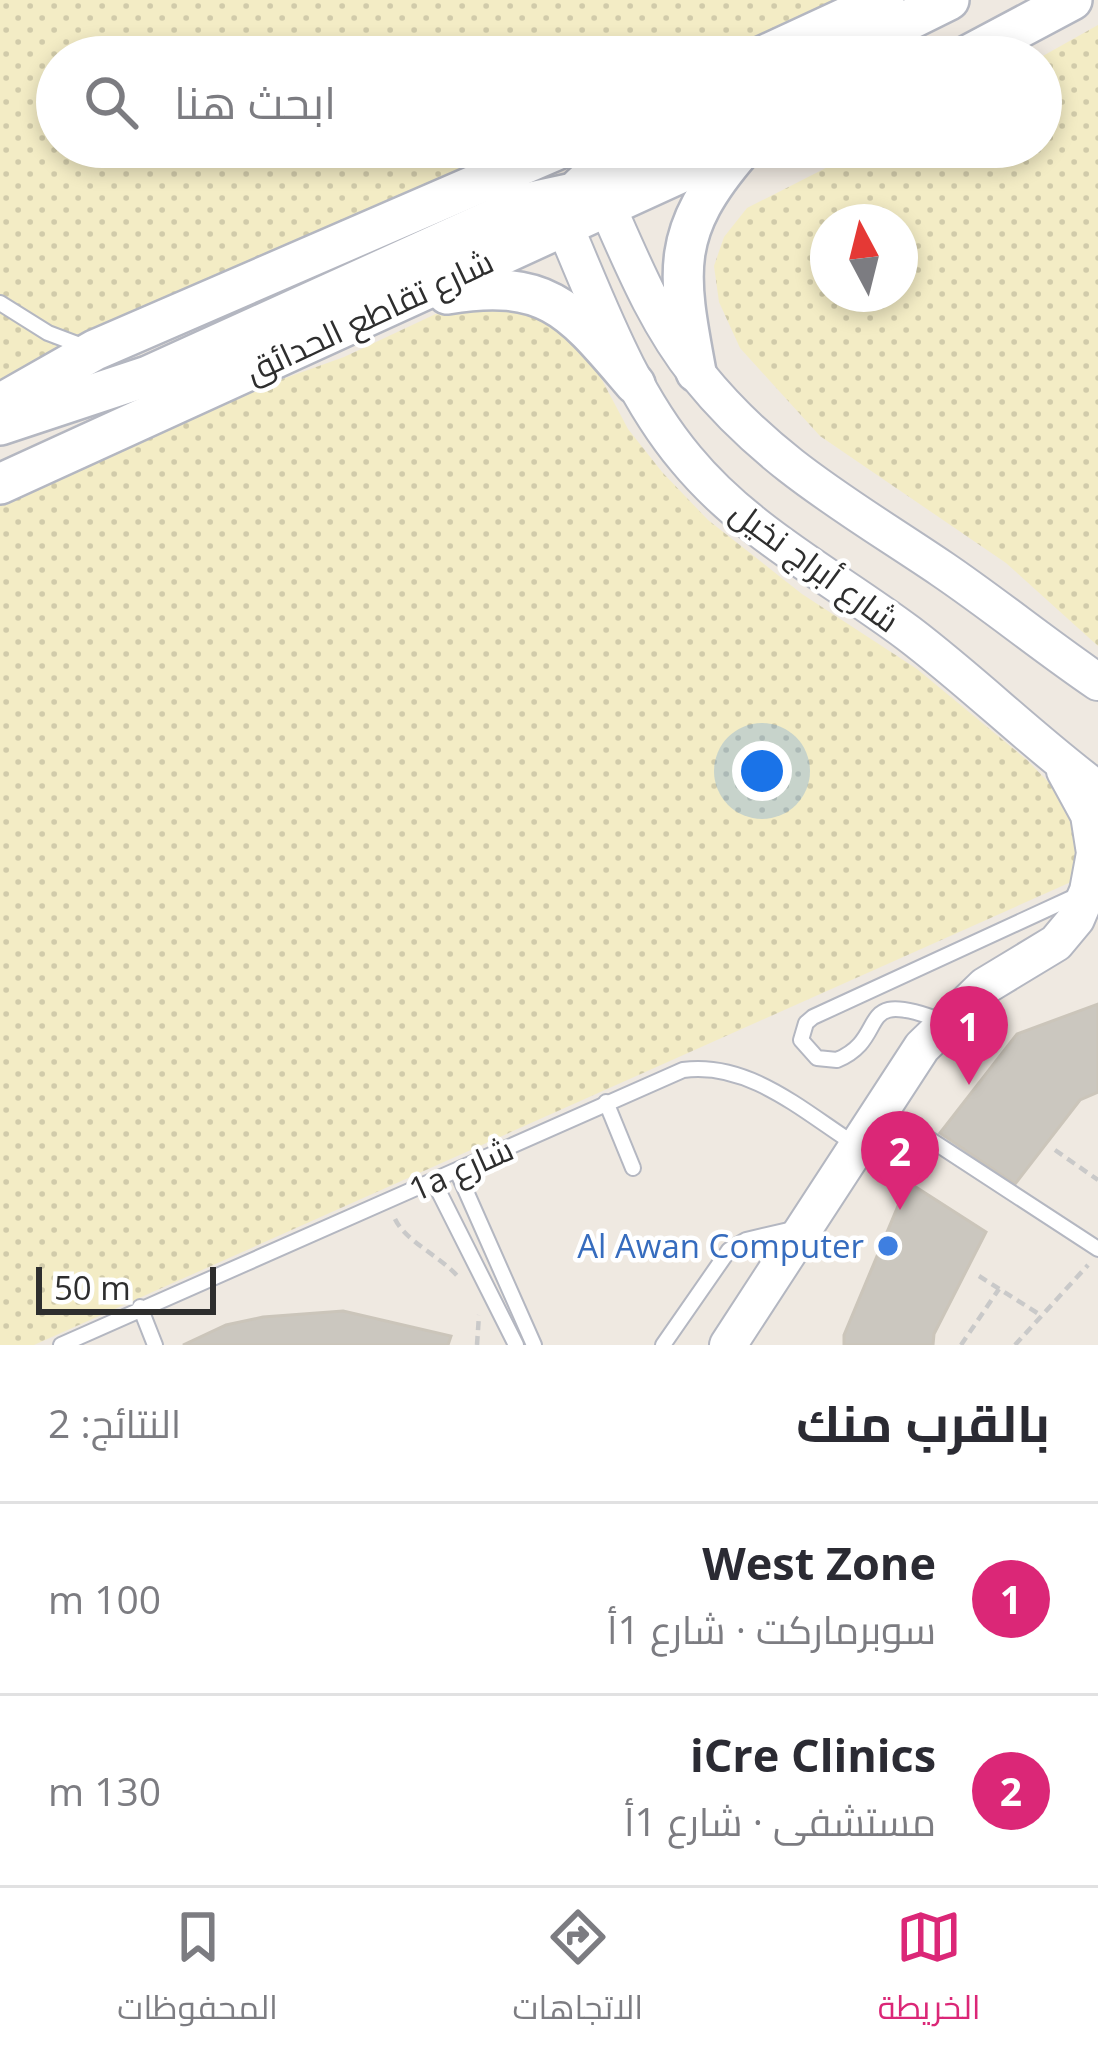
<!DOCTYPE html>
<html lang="ar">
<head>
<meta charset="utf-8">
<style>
	body { margin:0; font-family:"Open Sans",Cairo,sans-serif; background:#f2f2f3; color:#2b2b33; direction:rtl }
	.compass { position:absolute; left:810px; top:204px; width:108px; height:108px; border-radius:50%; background:#fff; box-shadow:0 6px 18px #0003; rotate:353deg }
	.scale { position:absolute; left:36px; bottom:30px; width:180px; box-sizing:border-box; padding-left:12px; border:6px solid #2e2e2e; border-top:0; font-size:33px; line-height:42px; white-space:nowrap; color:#2e2e2e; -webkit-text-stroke:9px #fff; paint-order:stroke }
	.you { position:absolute; left:762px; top:771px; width:42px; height:42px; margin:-30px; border:9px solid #fff; border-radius:50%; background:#1a73e8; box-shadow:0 0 0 18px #1a73e833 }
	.badge { display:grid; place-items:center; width:78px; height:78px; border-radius:50%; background:#db2777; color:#fff; font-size:39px; font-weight:700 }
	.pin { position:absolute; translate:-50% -99px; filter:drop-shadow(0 3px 6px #0008) }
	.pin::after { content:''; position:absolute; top:63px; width:42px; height:36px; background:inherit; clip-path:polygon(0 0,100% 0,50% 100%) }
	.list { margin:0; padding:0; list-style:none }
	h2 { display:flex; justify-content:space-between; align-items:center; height:156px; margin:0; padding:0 48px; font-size:51px }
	h2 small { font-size:39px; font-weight:400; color:#7c7c81 }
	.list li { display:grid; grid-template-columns:78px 1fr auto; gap:36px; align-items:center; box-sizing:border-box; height:192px; padding:0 48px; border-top:3px solid #e1e1e2 }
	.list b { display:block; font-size:45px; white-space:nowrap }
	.list p { margin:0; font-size:39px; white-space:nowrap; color:#7c7c81 }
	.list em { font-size:39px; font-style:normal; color:#7c7c81 }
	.icon { flex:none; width:66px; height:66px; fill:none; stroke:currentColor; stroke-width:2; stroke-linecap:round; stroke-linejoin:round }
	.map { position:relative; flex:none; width:1098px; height:1345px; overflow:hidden; direction:ltr }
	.search { position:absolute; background:#fff; box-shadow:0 6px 18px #0003; left:36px; right:36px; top:36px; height:132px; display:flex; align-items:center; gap:30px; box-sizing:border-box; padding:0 42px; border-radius:66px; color:#7c7c81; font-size:45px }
	.sheet { height:540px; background:#fff }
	nav { display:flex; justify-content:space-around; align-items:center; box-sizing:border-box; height:168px; border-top:3px solid #e1e1e2; background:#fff; font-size:33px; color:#7c7c81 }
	nav a { display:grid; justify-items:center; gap:6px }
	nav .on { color:#db2777 }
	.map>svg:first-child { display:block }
</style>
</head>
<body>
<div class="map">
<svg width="1098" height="1345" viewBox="0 0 1098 1345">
	<defs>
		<pattern id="sand-dots" width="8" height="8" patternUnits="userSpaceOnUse" patternTransform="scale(3)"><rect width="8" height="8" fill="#f3ecc5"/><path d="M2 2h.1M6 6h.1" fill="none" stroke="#d1cbaa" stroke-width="1.8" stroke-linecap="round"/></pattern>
	</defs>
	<rect width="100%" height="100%" fill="#efe9e1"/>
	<g fill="url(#sand-dots)" fill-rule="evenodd">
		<path d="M0 0H841L719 57H57V147H527L0 393Z"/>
		<path d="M1098 25V646L1006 563 820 436 740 348 719 302 714 266 724 237 747 208 867 147H1041V57ZM900 222V294H828V222Z"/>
		<path d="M526 300 584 346 628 429 662 472 708 520 802 594 917 669 1027 760 1061 795 1073 817 1080 864 1071 882 34 1345H0V497L182 415 344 357 457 304Z"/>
	</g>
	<g fill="#cbc7bf" stroke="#cbc5ba" stroke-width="3">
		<path d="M1098 1004V1092L1080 1100 1015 1184 940 1133 1017 1034Z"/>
		<path d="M908 1182 986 1232 934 1334 933 1345H844V1335Z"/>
		<path d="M343 1311 451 1336 448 1345H183L226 1325 263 1317Z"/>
	</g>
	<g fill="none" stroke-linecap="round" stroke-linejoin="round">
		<defs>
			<g id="service">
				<path d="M0 303 48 333 85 347"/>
				<path d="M942 1021C851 986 892 1037 837 1060L817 1058 801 1040 806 1023 813 1017 1078 895"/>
				<path d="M606 1102 633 1168"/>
				<path d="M885 1110 1098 1249"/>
				<path d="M457 1171 534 1345"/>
				<path d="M434 1182 516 1345"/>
				<path d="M140 1307 155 1345"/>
				<path d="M61 1345 683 1070C749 1061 804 1112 856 1145"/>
				<path d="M663 1345 729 1250 746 1240 793 1229"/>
			</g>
			<g id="tertiary">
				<path d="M607 206C633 265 657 324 698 375 769 463 850 507 942 569 995 605 1045 646 1098 682"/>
				<path d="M564 225C599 306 629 391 686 459 746 532 833 577 908 633 974 683 1032 741 1098 790"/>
				<path d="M728 1345 922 1047 985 986 1056 943 1076 919 1088 891 1095 853 1089 815 1065 771"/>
			</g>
			<g id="secondary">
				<path d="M761 57 884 0"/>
				<path d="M834 57 949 0"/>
				<path d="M965 57 1072 0"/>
				<path d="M567 207C579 177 618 161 646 147"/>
				<path d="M447 294C550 277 573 312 635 384"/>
				<path d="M696 372C677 271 670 232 741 150"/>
				<path d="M0 404 95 350 563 147"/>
				<path d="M0 425 148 376 531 202 573 193 607 206"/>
				<path d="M0 484 737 147"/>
			</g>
		</defs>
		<use href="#service" stroke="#b4b7c1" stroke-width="18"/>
		<use href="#tertiary" stroke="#b4b7c1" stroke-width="40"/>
		<use href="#secondary" stroke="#b4b7c1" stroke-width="44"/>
		<g stroke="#c9c9c9" stroke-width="4.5" stroke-dasharray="9 6" stroke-linecap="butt">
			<path d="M1055 1150 1098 1180"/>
			<path d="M395 1219C406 1242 441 1256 460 1279"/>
			<path d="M979 1276 1042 1316"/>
			<path d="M477 1345 479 1315"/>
			<path d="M961 1345 999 1289"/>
			<path d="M1015 1345 1088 1265"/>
		</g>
		<use href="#service" stroke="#fff" stroke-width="14"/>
		<use href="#tertiary" stroke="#fff" stroke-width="36"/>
		<use href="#secondary" stroke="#fff" stroke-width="39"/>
	</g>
	<circle fill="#3f7fe0" stroke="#fff" stroke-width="4.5" cx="888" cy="1246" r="12"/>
	<g text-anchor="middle" stroke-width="9" stroke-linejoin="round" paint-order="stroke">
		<g font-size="33" fill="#2e2e2e" stroke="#fff">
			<text transform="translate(369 316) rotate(-25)" y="12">شارع تقاطع الحدائق</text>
			<text transform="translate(815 566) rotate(36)" y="12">شارع أبراج نخيل</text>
			<text transform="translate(461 1169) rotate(-24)" y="12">1a شارع</text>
		</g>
		<g font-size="33" fill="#366cbe" stroke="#fff" text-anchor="end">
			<text x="864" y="1258">Al Awan Computer</text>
		</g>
	</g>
</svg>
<svg class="compass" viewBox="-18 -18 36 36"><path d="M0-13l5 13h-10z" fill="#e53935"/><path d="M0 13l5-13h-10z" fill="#7c7c81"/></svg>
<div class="scale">50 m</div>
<div class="you"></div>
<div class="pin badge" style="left:969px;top:1085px">1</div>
<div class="pin badge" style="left:900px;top:1210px">2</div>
<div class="search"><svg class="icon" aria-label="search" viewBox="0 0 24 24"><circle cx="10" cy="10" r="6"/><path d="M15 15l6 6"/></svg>ابحث هنا</div>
</div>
<section class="sheet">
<h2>بالقرب منك<small>النتائج: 2</small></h2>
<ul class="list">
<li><span class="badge">1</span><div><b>West Zone</b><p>سوبرماركت · شارع 1أ</p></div><em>100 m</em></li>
<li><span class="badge">2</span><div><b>iCre Clinics</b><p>مستشفى · شارع 1أ</p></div><em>130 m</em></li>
</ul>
</section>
<nav>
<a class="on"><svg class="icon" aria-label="map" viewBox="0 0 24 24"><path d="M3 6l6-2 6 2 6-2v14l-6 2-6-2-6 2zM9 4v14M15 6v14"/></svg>الخريطة</a>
<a><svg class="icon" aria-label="directions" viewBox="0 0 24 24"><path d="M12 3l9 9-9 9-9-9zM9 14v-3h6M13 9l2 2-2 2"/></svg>الاتجاهات</a>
<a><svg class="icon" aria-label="saved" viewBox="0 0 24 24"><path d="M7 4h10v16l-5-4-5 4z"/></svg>المحفوظات</a>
</nav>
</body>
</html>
